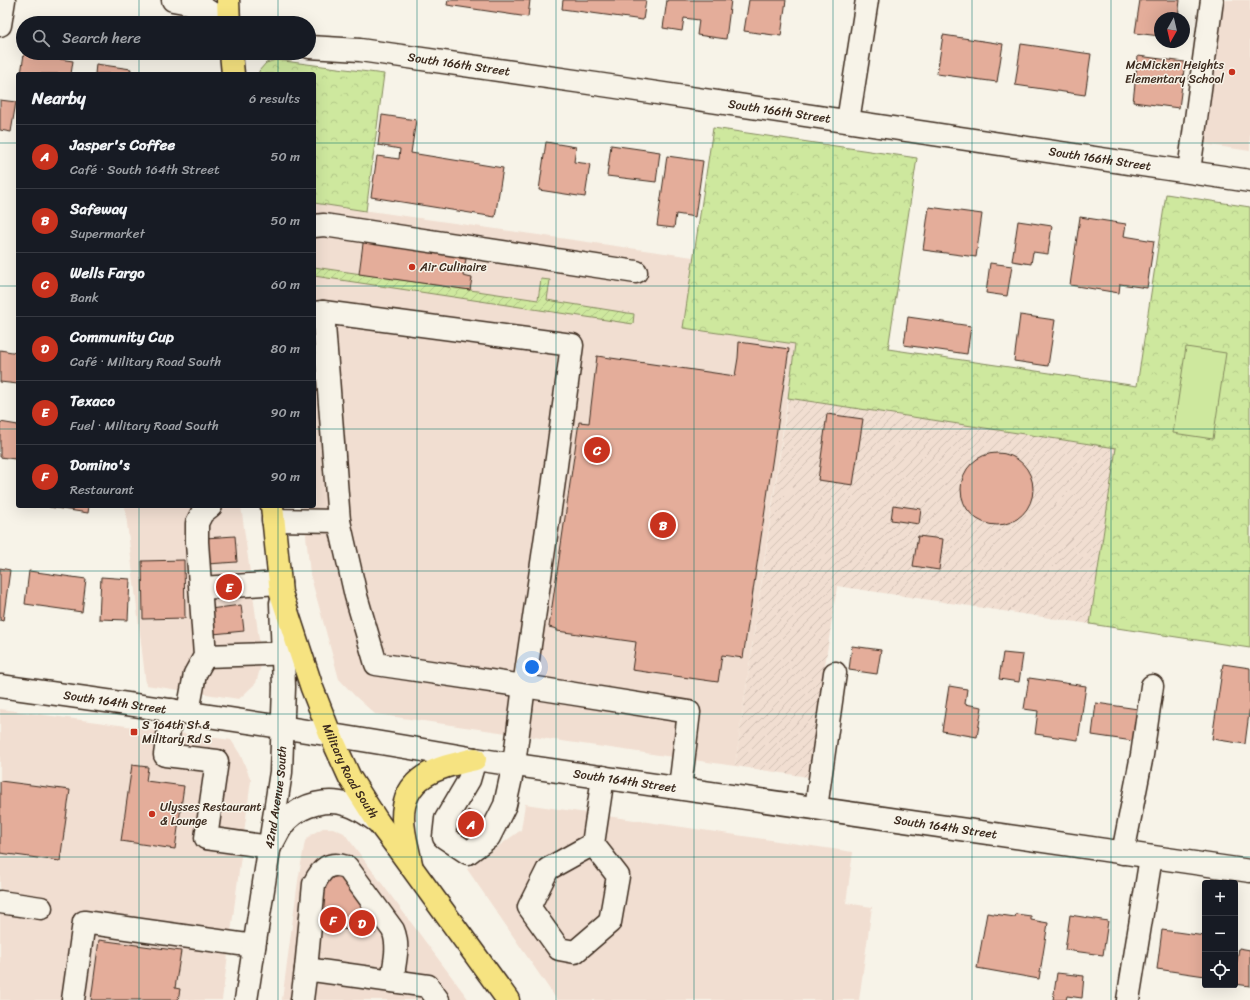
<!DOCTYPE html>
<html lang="en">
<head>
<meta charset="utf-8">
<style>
	body { margin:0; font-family:Sriracha,sans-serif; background:#20242c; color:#f1f3f6 }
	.controls { position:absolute; right:12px; bottom:12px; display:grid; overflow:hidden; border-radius:4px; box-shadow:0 4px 16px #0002 }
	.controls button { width:36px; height:36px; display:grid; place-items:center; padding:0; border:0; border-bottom:1px solid #363941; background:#171b24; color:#f1f3f6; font:20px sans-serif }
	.compass { position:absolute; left:1154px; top:12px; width:36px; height:36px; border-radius:50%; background:#171b24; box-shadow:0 4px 16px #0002; rotate:188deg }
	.you { position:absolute; left:532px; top:667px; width:14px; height:14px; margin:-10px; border:3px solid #fff; border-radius:50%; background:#1a73e8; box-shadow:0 0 0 6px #1a73e833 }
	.badge { display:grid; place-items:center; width:26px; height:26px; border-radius:50%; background:#c8321e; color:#fff; font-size:13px; font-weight:700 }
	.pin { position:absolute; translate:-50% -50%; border:2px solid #fff; box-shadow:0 1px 4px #0006 }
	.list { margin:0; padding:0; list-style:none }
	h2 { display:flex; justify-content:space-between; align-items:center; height:52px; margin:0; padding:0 16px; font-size:17px }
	h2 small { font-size:13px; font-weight:400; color:#9ea1a6 }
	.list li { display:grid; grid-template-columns:26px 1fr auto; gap:12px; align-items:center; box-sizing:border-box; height:64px; padding:0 16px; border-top:1px solid #363941 }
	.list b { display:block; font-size:15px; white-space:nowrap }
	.list p { margin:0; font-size:13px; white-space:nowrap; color:#9ea1a6 }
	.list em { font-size:13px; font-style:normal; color:#9ea1a6 }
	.icon { flex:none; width:22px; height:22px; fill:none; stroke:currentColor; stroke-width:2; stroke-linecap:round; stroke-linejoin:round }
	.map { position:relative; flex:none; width:1250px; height:1000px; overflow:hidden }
	.search { position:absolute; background:#171b24; box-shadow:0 4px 16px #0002; left:16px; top:16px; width:300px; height:44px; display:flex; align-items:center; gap:10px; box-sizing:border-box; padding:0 14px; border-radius:22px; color:#9ea1a6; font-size:15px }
	.panel { position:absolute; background:#171b24; box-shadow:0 4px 16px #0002; left:16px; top:72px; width:300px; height:436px; border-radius:4px }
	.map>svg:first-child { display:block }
</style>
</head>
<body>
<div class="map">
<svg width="1250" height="1000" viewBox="0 0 1250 1000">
	<defs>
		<pattern id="industrial-furrows" width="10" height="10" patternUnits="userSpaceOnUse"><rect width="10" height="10" fill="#f1ded1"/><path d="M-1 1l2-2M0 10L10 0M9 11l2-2" fill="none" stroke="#d0bfb3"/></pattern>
		<pattern id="park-crowns" width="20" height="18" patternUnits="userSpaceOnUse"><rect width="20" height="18" fill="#cee89e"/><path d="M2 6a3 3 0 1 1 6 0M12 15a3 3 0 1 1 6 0" fill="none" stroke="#b2c788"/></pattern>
		<pattern id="garden-furrows" width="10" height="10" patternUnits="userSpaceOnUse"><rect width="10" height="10" fill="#cee89e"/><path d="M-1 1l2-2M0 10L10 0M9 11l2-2" fill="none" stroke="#b2c788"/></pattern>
	</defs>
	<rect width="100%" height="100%" fill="#f7f3e8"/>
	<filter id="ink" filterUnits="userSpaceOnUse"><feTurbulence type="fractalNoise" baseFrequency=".025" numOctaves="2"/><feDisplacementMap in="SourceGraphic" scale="8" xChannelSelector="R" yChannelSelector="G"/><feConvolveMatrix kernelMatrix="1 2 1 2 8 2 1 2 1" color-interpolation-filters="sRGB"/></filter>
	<g filter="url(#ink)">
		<g fill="#f1ded1">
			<path d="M1224 0H1250V151L1203 144Z"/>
			<path d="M314 203 693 257 683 328 795 344 735 766 375 714 355 696 339 679 310 574 303 506H314Z"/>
			<path d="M125 506H241L262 662 256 683 239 699 146 685Z"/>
			<path d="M0 709 231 740 240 754 251 780 222 1000H0Z"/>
			<path d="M525 804 853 852 846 903 872 907 859 1000H557L467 869 521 830Z"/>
			<path d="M323 828H333L344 833 469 1000H282L298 881 305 841 312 834Z"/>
		</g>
		<path fill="url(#industrial-furrows)" d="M788 398 1116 448 1090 624 837 586 808 777 735 766Z"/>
		<g fill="url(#park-crowns)" stroke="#84895e">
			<path d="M276 60 384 74 366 211 314 203V74H259V71L266 63Z"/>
			<path d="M713 128 917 158 888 349 1137 386 1166 194 1250 207V648L1090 624 1116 448 788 398 795 344 683 328Z"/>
		</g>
		<path fill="url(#garden-furrows)" stroke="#84895e" d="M314 267 538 300 541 279 550 280 547 300 634 314 633 324 314 276Z"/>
		<path fill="#cee89e" stroke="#84895e" d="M1186 347 1226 353 1213 439 1173 433Z"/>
		<g fill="#e4ad9a" stroke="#3b2a1e">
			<path d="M448 0H530L528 17 447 5Z"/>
			<path d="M563 0H646L643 20 562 9Z"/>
			<path d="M667 0H731L726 39 697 35 699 20 684 18 682 31 663 28Z"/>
			<path d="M749 0H786L781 36 744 31Z"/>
			<path d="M1140 0H1180L1178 18H1160V36L1135 33Z"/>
			<path d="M943 35 1003 44 997 82 937 74Z"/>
			<path d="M1021 44 1091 54 1085 95 1015 85Z"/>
			<path d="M24 54 73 61 71 74H21Z"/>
			<path d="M1138 56 1185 62 1179 108 1133 102Z"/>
			<path d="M96 64 131 69 130 74H95Z"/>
			<path d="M0 100 16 102 11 132 0 130Z"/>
			<path d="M382 115 416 120 411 153 503 168 495 217 371 197 377 156 399 159 400 149 378 145Z"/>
			<path d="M546 142 576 147 574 162 590 164 585 197 539 190Z"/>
			<path d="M611 145 660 152 656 182 607 176Z"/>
			<path d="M667 156 703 161 695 217 676 214 674 228 657 226Z"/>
			<path d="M929 207 982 214 976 257 923 250Z"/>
			<path d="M1080 217 1126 224 1124 236 1154 241 1147 288 1120 284 1119 293 1070 285Z"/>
			<path d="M1018 221 1052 226 1048 254 1033 252 1031 264 1012 261Z"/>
			<path d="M364 236 459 255V258L466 259 463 276 472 278 470 290 359 274Z"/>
			<path d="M990 263 1012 266 1007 296 986 293Z"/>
			<path d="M1020 315 1055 320 1048 366 1014 361Z"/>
			<path d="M908 317 971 326 967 354 904 345Z"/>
			<path d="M739 342 789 349 743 658 722 655 718 682 632 670 636 642 557 631V629L549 627 579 422 589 423 597 356 735 376 738 358Z"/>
			<path d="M0 350 18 353V384L0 382Z"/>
			<path d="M827 414 863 419 853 485 818 480Z"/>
			<path d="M0 422 18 425V439L15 459 0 457Z"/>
			<circle cx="997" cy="489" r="36"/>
			<path d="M893 505 921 509 919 524 891 520Z"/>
			<path d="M49 506H89L88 513 49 507Z"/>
			<path d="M235 536 237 562 207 564 205 538Z"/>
			<path d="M918 536 943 539 939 570 913 566Z"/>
			<path d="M184 560 185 618 143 619 142 561Z"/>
			<path d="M0 568 10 570 3 621 0 620Z"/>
			<path d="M29 571 86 579 82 612 25 604Z"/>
			<path d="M101 577 130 579 128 620 99 619Z"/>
			<path d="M241 605 244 631 213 634 210 609Z"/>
			<path d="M852 646 881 650 877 674 849 670Z"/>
			<path d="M1003 653 1023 655 1019 682 999 679Z"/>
			<path d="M1223 664 1250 668V705L1245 744 1212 739Z"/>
			<path d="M1029 678 1086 686 1078 740 1035 734 1038 711 1024 709Z"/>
			<path d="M949 686 967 689 965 704 982 707 977 737 942 731Z"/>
			<path d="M1096 703 1138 709 1133 741 1092 735Z"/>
			<path d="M132 765 148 767 146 781 184 786 175 849 121 841Z"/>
			<path d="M0 781 70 790 60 861 0 853Z"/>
			<path d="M468 810 484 820 473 838 457 828Z"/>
			<path d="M344 875 377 917 375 934 315 925 322 880Z"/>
			<path d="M987 913 1015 917 1016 914 1031 916V920L1048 923 1039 979 977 968Z"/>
			<path d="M1070 915 1108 921 1103 955 1065 950Z"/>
			<path d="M1162 930 1205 936V976L1157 969Z"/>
			<path d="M99 940 181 951 175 988 180 989 178 1000H91Z"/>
			<path d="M1239 948 1250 950V986L1235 984V973Z"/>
			<path d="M1057 973 1084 976 1082 998 1067 996 1066 1000H1053Z"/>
		</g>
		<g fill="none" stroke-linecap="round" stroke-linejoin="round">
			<defs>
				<g id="minor">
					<path d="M173 0 189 3 205 9 227 23"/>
					<path d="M0 25 4 0"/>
					<path id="s1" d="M309 47 360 50 603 85 1250 181"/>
					<path d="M848 121 867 0"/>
					<path d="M1189 171 1212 0"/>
					<path d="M314 226 324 225 636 272"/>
					<path d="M323 312 339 521 356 596 376 664 524 686 689 712 680 788"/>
					<path d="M314 313 323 312 572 345 553 488 524 686 514 764 505 805 489 837 468 853 444 837 446 819 469 780 475 759"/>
					<path d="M273 520 339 521"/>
					<path d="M201 588 280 583"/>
					<path d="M205 656 297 653"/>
					<path id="s2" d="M0 686C159 708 317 731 475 759L1250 871"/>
					<path d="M172 710 165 755 217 761 206 838 270 847"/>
					<path d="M188 712 195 674 205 656 197 542V523L202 513 211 506"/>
					<path d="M816 808 835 673"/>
					<path d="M273 842C277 835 281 825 288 819 303 804 328 798 348 805 359 808 369 816 378 822"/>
					<path d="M593 844 618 876 610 922 575 952 559 949 529 907 548 869 593 844 603 777"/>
					<path d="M1123 853 1142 755 1152 686"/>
					<path d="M0 902 41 908"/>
					<path d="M306 969 314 884C322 868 329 861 347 867L393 930C400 947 394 964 392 981"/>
					<path d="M73 1000 84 922 254 946"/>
					<path id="s3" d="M246 1000 281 772 284 687 281 603"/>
					<path d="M302 1000 306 969 428 986 438 1000"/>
					<path d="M1128 1000 1151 857"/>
				</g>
				<g id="major">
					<path d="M228 0 229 23"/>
					<path d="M231 53 233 74"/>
					<path id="s4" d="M272 506 281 593 312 688 330 734 350 778 378 822 396 846 508 1000"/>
					<path d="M411 864C408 849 403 833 403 818 403 774 441 767 475 759"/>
				</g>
			</defs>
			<use href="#minor" stroke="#3b2a1e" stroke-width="25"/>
			<use href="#major" stroke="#3b2a1e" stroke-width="25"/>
			<use href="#minor" stroke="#f7f3e8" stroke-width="22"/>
			<use href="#major" stroke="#f6e381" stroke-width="22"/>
		</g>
	</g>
	<path fill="none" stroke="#0f766e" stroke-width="1" stroke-opacity="0.55" d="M139 0V23M278 0V23M417 0V1000M556 0V1000M694 0V1000M833 0V1000M972 0V1000M1111 0V1000M139 53V74M278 53V74M0 143H18M314 143H1250M0 286H18M314 286H1250M0 429H18M314 429H1250M139 506V1000M278 506V1000M0 571H1250M0 714H1250M0 857H1250"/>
	<g fill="#c8321e" stroke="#f7f3e8" stroke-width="1.5">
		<circle cx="1232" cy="72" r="4"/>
		<circle cx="412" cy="267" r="4"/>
		<rect x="130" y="728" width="8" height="8" rx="2"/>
		<circle cx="152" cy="814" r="4"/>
	</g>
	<g text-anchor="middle" stroke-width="3" stroke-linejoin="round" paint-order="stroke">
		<g font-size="12" fill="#3b2a1e" stroke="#f7f3e8">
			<text dy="4" stroke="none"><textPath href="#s1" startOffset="151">South 166th Street</textPath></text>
			<text dy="4" stroke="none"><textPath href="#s1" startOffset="475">South 166th Street</textPath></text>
			<text dy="4" stroke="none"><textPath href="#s1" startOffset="799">South 166th Street</textPath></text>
			<text dy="4" stroke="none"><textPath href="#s2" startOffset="116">South 164th Street</textPath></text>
			<text dy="4" stroke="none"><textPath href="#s4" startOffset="279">Military Road South</textPath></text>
			<text dy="4" stroke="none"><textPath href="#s2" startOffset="632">South 164th Street</textPath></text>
			<text dy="4" stroke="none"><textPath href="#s3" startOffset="205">42nd Avenue South</textPath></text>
			<text dy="4" stroke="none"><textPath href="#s2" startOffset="956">South 164th Street</textPath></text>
		</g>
		<g font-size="12" fill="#3b2a1e" stroke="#f7f3e8" text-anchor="start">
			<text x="1224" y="69" text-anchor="end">McMicken Heights<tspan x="1224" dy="14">Elementary School</tspan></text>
			<text x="420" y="271">Air Culinaire</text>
			<text x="142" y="729">S 164th St &amp;<tspan x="142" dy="14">Military Rd S</tspan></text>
			<text x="160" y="811">Ulysses Restaurant<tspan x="160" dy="14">&amp; Lounge</tspan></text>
		</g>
	</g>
</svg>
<div class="controls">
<button>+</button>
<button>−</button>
<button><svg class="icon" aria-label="locate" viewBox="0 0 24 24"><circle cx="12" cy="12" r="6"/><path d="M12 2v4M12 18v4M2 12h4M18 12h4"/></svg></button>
</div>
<svg class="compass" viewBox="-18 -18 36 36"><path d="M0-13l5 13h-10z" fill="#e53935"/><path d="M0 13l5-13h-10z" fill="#9ea1a6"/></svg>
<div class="you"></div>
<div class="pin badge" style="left:471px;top:824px">A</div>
<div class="pin badge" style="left:663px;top:525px">B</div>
<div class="pin badge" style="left:597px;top:450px">C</div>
<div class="pin badge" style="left:362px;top:923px">D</div>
<div class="pin badge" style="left:229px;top:587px">E</div>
<div class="pin badge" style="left:333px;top:920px">F</div>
<div class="search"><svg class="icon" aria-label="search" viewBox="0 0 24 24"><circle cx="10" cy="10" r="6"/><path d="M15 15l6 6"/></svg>Search here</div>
<section class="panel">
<h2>Nearby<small>6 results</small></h2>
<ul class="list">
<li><span class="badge">A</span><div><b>Jasper's Coffee</b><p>Café · South 164th Street</p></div><em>50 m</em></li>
<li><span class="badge">B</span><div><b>Safeway</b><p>Supermarket</p></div><em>50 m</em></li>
<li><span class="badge">C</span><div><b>Wells Fargo</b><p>Bank</p></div><em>60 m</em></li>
<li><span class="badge">D</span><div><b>Community Cup</b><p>Café · Military Road South</p></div><em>80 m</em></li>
<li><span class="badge">E</span><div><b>Texaco</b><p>Fuel · Military Road South</p></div><em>90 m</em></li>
<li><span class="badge">F</span><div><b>Domino's</b><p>Restaurant</p></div><em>90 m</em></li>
</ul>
</section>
</div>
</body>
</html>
